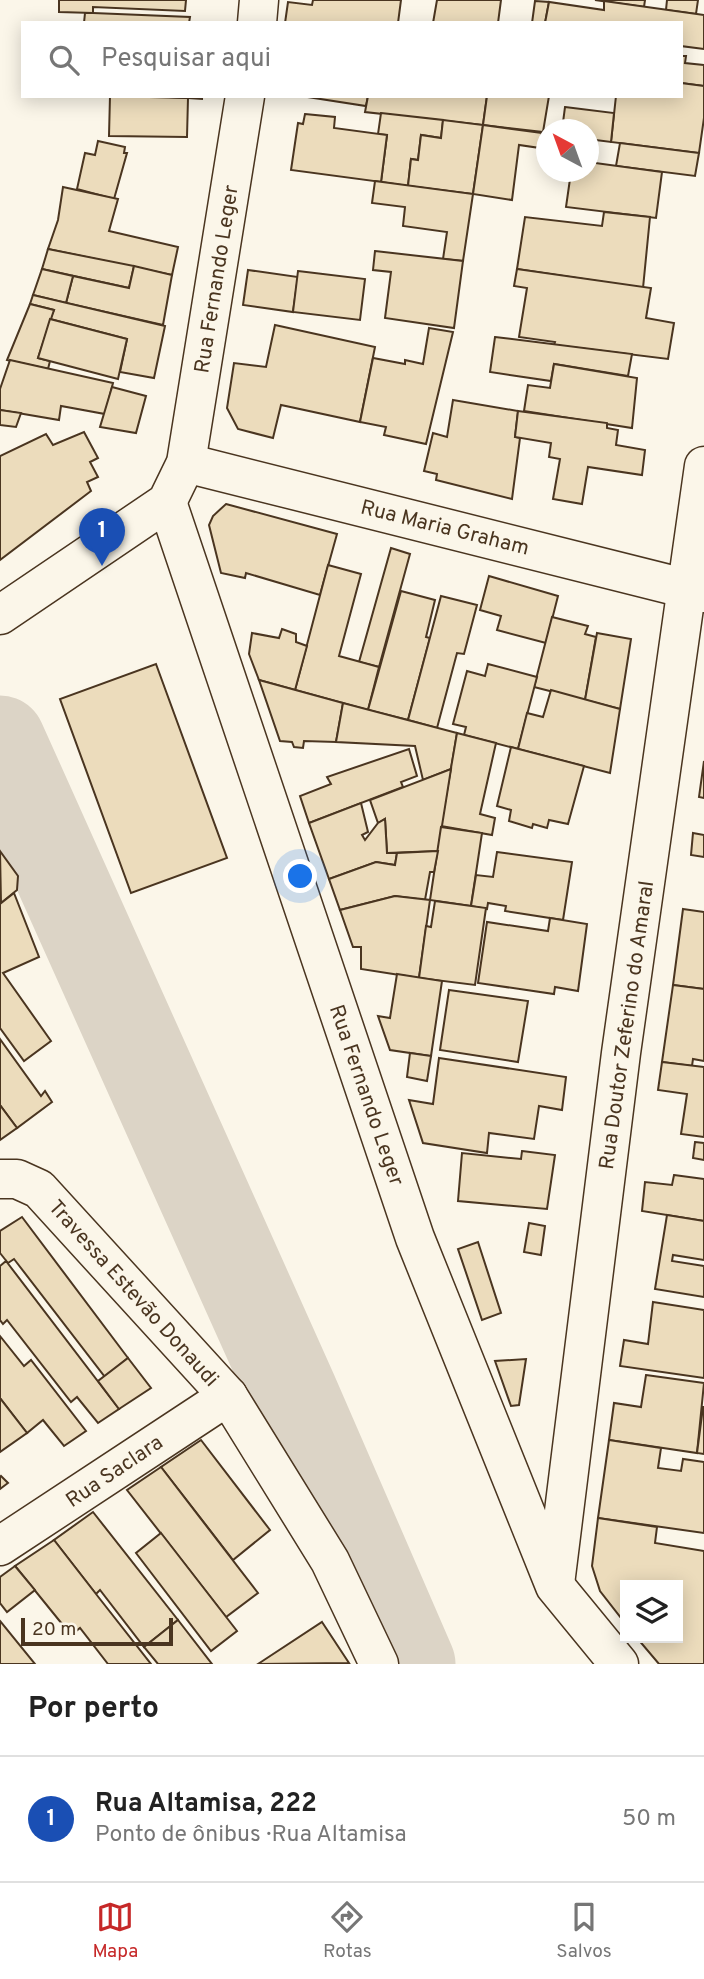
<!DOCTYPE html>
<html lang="pt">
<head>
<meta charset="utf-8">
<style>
	body { margin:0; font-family:Overpass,sans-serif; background:#f6f6f6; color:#222 }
	.controls { position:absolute; right:21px; bottom:21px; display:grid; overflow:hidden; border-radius:0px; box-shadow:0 4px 18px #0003 }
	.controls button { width:63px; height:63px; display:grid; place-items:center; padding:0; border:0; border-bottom:2px solid #e0e0e0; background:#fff; color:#222; font:35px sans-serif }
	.compass { position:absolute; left:536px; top:119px; width:63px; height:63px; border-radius:50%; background:#fff; box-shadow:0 4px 18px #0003; rotate:319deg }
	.scale { position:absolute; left:21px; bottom:18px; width:152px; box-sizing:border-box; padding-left:7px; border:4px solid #4a3520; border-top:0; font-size:19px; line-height:24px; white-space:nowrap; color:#4a3520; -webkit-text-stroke:5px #fbf6e9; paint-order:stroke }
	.you { position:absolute; left:301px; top:877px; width:24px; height:24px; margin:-18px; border:5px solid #fff; border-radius:50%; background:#1a73e8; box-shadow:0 0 0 10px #1a73e833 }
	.badge { display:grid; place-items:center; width:46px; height:46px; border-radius:50%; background:#c62828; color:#fff; font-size:23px; font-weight:700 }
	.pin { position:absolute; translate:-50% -58px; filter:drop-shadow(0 2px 4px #0008) }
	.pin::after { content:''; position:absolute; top:37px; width:24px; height:21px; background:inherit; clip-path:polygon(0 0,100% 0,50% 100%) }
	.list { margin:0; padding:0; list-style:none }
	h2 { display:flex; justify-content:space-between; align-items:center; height:91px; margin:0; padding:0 28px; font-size:30px }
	h2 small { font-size:23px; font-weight:400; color:#767676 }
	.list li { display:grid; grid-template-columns:46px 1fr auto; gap:21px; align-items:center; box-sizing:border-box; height:126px; padding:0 28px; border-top:2px solid #e0e0e0 }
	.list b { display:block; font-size:26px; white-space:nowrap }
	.list p { margin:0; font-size:23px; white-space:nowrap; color:#767676 }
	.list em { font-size:23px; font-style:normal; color:#767676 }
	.icon { flex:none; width:38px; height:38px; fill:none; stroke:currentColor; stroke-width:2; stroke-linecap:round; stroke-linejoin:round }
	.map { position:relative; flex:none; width:704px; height:1664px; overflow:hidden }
	.search { position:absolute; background:#fff; box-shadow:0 4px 18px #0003; left:21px; right:21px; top:21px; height:77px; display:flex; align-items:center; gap:18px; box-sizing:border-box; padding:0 24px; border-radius:0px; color:#767676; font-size:26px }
	.sheet { height:217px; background:#fff }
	nav { display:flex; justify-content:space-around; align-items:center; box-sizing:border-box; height:98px; border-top:2px solid #e0e0e0; background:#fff; font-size:19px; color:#767676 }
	nav a { display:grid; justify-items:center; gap:4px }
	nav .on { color:#c62828 }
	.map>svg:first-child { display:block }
</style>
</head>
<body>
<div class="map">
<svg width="704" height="1664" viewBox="0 0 704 1664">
	<rect width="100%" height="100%" fill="#fbf6e9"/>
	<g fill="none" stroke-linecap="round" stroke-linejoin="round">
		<path stroke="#dcd4c6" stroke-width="91" d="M0 741 292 1392 410 1664"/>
	</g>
	<g fill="#ecdcbc" stroke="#4a3520" stroke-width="2">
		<path d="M59 0H186L185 11 93 7V13L59 12Z"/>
		<path d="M313 0H401L398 23H285L288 2 312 5Z"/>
		<path d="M437 0H501L498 23H433Z"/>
		<path d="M595 0H645L644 7Z"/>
		<path d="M667 0H698L696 14 666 10Z"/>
		<path d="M535 1 549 2 545 23H532Z"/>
		<path d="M604 1 704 15V49L681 46V23H545L549 2 604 10Z"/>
		<path d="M85 13H93L190 17 189 23H84Z"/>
		<path d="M681 56H686L685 63 704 65V86L681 83Z"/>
		<path d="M681 83 704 86V118L699 153 611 142 616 96H681Z"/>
		<path d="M110 96 188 98 187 137 109 136Z"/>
		<path d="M150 96H202V99L188 98Z"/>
		<path d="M301 96H368L366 106Z"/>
		<path d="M368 96H487L483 125 365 112Z"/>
		<path d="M487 96H549L543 132 483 125Z"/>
		<path d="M565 107 614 113 611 142 588 139V130H562Z"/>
		<path d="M381 113 443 120 441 138 421 135 418 160 411 159 408 186 381 182 387 135 378 134Z"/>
		<path d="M305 114 335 117 334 128 387 135 381 182 291 170 298 123 303 124Z"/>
		<path d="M443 120 483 125 473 194 408 186 411 159 418 160 421 135 441 138Z"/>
		<path d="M483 125 542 133 540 148 519 145 512 200 473 194Z"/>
		<path d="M98 141 125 147 124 153H127L114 199 77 189 85 153 95 155Z"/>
		<path d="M620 143 699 153 695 176 616 166Z"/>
		<path d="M588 162 662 172 656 218 566 207 571 172H588Z"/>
		<path d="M375 181 473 194 463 261 443 259 447 232 403 226 405 207 372 203Z"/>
		<path d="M63 187 118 199 109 231 178 247 172 275 48 249 58 220Z"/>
		<path d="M604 212 650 217 643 288 517 269 525 217 602 226Z"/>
		<path d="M48 249 134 266 129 288 42 269Z"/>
		<path d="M375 251 463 261 454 328 385 318 391 272 373 270Z"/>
		<path d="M134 266 172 275 163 325 66 303 73 276 129 288Z"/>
		<path d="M42 269 73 276 66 303 33 295Z"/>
		<path d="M517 269 651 288 646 318 674 323 668 359 554 345 555 342 519 337 527 288 514 286Z"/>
		<path d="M248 270 298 277 293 312 243 305Z"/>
		<path d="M298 271 365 279 360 320 293 312Z"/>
		<path d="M33 295 165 326 154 378 120 372 127 339 50 319 54 310 30 304Z"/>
		<path d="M30 304 54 310 38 358 50 361 48 369 7 360Z"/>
		<path d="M50 319 127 339 118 379 38 358Z"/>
		<path d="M275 325 375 347 360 422 281 405 273 438 238 429 227 408 234 363 266 367Z"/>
		<path d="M429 328 453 332 426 444 384 435 386 427 360 422 373 358 405 364V360L423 364Z"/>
		<path d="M495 337 632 354 628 376 554 364 551 381 490 372Z"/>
		<path d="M10 360 113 383 105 414 61 406 59 420 0 410V389Z"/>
		<path d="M554 364 637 378 632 428 524 411 528 385 550 388Z"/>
		<path d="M112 387 146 396 136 433 100 427Z"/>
		<path d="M453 400 518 411 515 437 520 438 512 499 436 480 437 474 424 471 433 433 447 437Z"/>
		<path d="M0 410 21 413 16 427 0 425Z"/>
		<path d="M518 411 607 423V428L618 430 616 445 645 450 642 475 588 467 582 504 553 499 560 459 549 457 551 443 515 437Z"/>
		<path d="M84 432 98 458 90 462 98 477 87 482 91 491 0 560V456L46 434 53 445Z"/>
		<path d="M226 504 337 534 320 595 246 573 245 578 221 573 209 525 213 516Z"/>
		<path d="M391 548 410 554 379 667 359 662Z"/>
		<path d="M328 565 361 574 339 656 379 667 368 710 295 690Z"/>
		<path d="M489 576 558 596 546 643 497 630 501 616 480 610Z"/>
		<path d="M401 591 435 600 426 637 430 638 408 720 368 710Z"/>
		<path d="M441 596 477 605 464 654 457 653 437 728 408 720Z"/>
		<path d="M552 617 588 626 585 634 596 637 585 700 534 687Z"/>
		<path d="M282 629 296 634V642L307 646 295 690 259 680 249 654 252 633 279 638Z"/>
		<path d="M597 633 631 639 620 709 585 700Z"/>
		<path d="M156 664 227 858 131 893 60 699Z"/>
		<path d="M488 664 537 677 518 749 464 735 466 727 453 724 467 671 485 676Z"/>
		<path d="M259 680 343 703 336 742 304 741 303 748 294 747 292 742 280 741Z"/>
		<path d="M551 690 620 709 610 773 518 749 527 713 543 717Z"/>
		<path d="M343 703 457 733 451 769 423 780 415 746 336 742Z"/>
		<path d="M457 733 496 743 480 814 495 818 492 835 441 826Z"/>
		<path d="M511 747 584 766 568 824 549 820 547 828 533 824 532 828 509 821 511 810 497 806Z"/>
		<path d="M409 749 417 776 401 782 403 787 309 823 300 796 331 784 327 777Z"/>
		<path d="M704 761V798L699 797Z"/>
		<path d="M451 769 438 851 387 853 385 819 378 823 370 800Z"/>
		<path d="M361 803 368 832 362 835 365 840 378 823 385 819 387 853H397L395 865 376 862 329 879 309 823Z"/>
		<path d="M441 827 482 833 471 906 430 900Z"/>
		<path d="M693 833 704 835V857L691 855Z"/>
		<path d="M0 851 18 876 17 890 1 903Z"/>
		<path d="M438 851 434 872H430L425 900 395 896 340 910 329 879 376 862 395 865 397 853Z"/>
		<path d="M497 852 572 862 563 920 505 911 506 906 488 903 487 909 471 906 476 875 493 877Z"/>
		<path d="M14 893 39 957 3 973 51 1041 24 1061 0 1028V904Z"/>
		<path d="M395 896 430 900 419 978 361 969V947H353L340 910Z"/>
		<path d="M435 901 486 908 475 985 419 978 426 926 431 927Z"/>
		<path d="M683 909 704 912V989L673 985Z"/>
		<path d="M550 918 587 924 578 991 555 987 554 994 478 983 487 922 548 931Z"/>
		<path d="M397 974 442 981 431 1056 390 1050 378 1016 390 1018Z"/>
		<path d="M673 985 704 989V1061L693 1059 692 1066 662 1062Z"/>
		<path d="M449 990 528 1001 518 1062 440 1050Z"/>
		<path d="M0 1039 41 1096 45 1091 52 1102 17 1128 0 1105Z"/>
		<path d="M410 1053 431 1056 427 1081 407 1077Z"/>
		<path d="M439 1058 566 1077 562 1110 539 1106 534 1139 489 1133 487 1153 423 1143 409 1100 433 1104Z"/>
		<path d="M662 1062 704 1067V1137L681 1134 687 1094 658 1090Z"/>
		<path d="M0 1105 17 1128 0 1140Z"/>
		<path d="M695 1142 704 1143V1160L693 1158Z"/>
		<path d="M522 1151 555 1155 547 1209 458 1201 462 1153 521 1159Z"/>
		<path d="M674 1175 704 1179V1221L642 1211 645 1182 672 1185Z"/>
		<path d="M667 1215 704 1221V1260L673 1255 672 1261 704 1266V1297L655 1289Z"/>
		<path d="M22 1217 128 1358 105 1377 14 1259 8 1263 0 1253V1231Z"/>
		<path d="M529 1223 545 1226 541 1255 524 1252Z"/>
		<path d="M478 1242 501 1313 482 1320 458 1249Z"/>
		<path d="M6 1261 119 1409 98 1423 77 1397 71 1402 7 1320 3 1324 0 1320V1266Z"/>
		<path d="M653 1302 704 1310V1378L620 1366 624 1340 648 1344Z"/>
		<path d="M0 1336 24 1366 31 1360 86 1431 64 1446 43 1420 27 1433 0 1398Z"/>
		<path d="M128 1358 151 1388 119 1409 98 1381Z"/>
		<path d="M526 1359 519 1405 511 1406 495 1361Z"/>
		<path d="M646 1375 704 1383 697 1453 609 1440 614 1403 641 1407Z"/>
		<path d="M0 1398 27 1433 0 1452Z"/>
		<path d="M703 1407H704V1454L697 1453Z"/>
		<path d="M201 1440 270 1530 233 1560 161 1467Z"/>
		<path d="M609 1440 661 1448 658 1468 681 1471 683 1459 704 1462V1533L598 1518Z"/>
		<path d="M161 1467 258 1593 226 1617 127 1490Z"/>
		<path d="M1 1476 8 1483 0 1489V1477Z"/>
		<path d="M93 1512 178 1620 144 1647 100 1590 96 1594 54 1540Z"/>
		<path d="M598 1518 657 1527 655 1543 704 1551V1664H659L637 1638H678V1585H625V1623L600 1591 592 1566Z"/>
		<path d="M161 1533 237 1631 211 1651 136 1553Z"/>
		<path d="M54 1540 96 1594 151 1664H108L80 1628 71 1635 15 1566Z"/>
		<path d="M15 1566 35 1590 7 1612 0 1603V1577Z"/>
		<path d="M178 1620 212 1664H158L144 1647Z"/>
		<path d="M0 1621 35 1664H0Z"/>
		<path d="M322 1622 349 1663 258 1664 261 1662Z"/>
	</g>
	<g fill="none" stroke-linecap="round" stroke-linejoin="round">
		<defs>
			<g id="minor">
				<path d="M257 23 259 0"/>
				<path d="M186 463 704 593"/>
				<path d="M167 502 415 1238 555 1586 619 1664"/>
				<path d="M0 615 167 502 186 463 245 96"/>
				<path d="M0 1179H17L39 1189 228 1396 330 1561 379 1664"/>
				<path d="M0 1546 228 1396"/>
				<path d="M555 1584 621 1053 704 466"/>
			</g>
		</defs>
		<use href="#minor" stroke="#4a3520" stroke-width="41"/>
		<use href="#minor" stroke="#fbf6e9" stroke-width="38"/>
	</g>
	<g text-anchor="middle" stroke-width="5" stroke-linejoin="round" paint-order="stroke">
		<g font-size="21" fill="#4a3520" stroke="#fbf6e9">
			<text transform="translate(216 279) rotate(-81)" y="7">Rua Fernando Leger</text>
			<text transform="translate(445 527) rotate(14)" y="7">Rua Maria Graham</text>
			<text transform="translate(626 1025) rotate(-82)" y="7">Rua Doutor Zeferino do Amaral</text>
			<text transform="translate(367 1095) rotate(71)" y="7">Rua Fernando Leger</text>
			<text transform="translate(134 1293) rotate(48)" y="7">Travessa Estevão Donaudi</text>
			<text transform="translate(114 1471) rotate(-34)" y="7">Rua Saclara</text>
		</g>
	</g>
</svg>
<div class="controls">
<button><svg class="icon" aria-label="layers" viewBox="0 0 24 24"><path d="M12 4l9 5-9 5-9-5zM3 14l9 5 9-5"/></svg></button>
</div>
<svg class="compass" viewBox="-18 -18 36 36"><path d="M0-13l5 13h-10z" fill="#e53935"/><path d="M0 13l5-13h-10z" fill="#767676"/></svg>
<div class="scale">20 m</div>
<div class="you"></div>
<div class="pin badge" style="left:102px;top:566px;background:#1a4fb4">1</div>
<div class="search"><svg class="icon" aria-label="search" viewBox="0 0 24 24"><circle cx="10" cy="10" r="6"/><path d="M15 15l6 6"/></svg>Pesquisar aqui</div>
</div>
<section class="sheet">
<h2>Por perto<small></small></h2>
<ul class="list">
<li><span class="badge" style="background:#1a4fb4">1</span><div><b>Rua Altamisa, 222</b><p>Ponto de ônibus · Rua Altamisa</p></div><em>50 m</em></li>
</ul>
</section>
<nav>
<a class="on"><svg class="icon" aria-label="map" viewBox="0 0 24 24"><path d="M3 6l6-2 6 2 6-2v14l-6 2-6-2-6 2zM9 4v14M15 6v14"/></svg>Mapa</a>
<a><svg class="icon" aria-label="directions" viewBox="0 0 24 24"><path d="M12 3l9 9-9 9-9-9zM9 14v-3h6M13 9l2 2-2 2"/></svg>Rotas</a>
<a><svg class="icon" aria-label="saved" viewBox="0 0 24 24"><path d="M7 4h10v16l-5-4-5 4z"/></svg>Salvos</a>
</nav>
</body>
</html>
